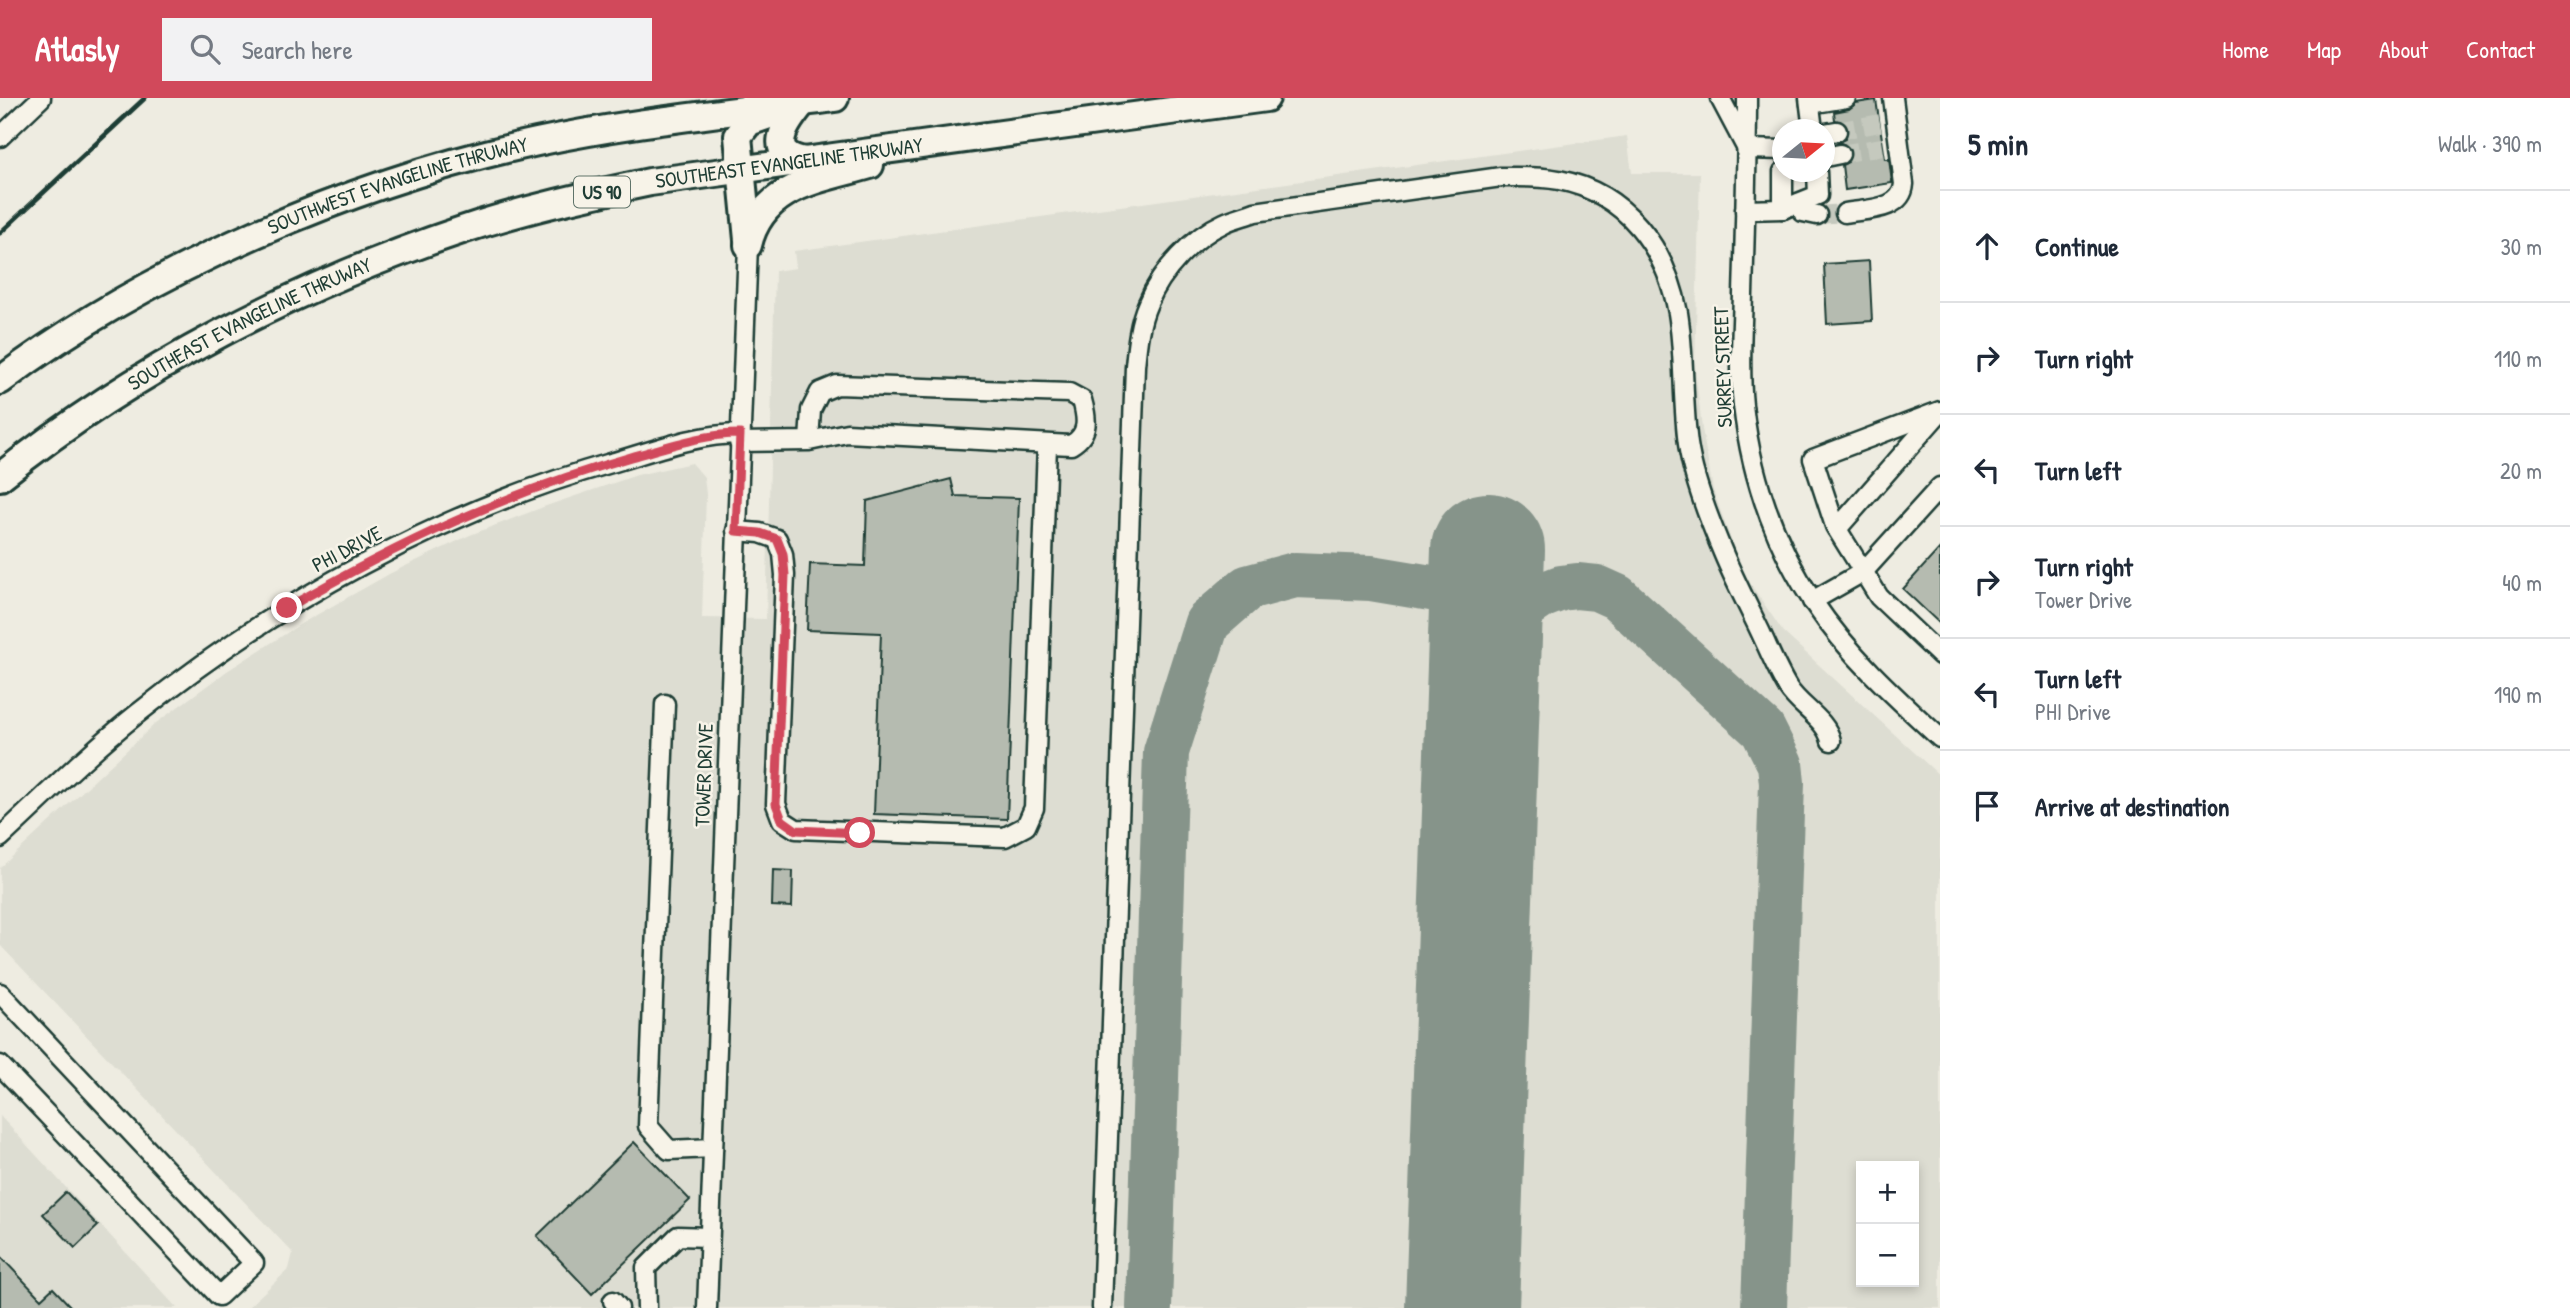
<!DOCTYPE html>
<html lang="en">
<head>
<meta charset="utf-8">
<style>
	body { margin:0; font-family:"Patrick Hand",sans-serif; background:#f2f2f3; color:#1f2937 }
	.controls { position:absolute; right:21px; bottom:21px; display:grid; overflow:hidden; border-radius:0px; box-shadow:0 4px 10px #0003 }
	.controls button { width:63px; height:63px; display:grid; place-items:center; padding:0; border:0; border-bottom:2px solid #e0e1e3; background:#fff; color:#1f2937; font:35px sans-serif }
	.compass { position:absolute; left:1772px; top:21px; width:63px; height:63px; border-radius:50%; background:#fff; box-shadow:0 4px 10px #0003; rotate:72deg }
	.stop { position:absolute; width:21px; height:21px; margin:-16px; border:5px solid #d1495b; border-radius:50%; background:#fff }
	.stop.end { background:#d1495b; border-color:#fff; box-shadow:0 2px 7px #0008 }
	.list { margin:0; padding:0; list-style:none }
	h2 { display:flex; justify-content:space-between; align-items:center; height:91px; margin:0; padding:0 28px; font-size:30px }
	h2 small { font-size:23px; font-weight:400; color:#747a83 }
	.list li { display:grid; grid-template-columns:46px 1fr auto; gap:21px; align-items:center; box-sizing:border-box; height:112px; padding:0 28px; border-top:2px solid #e0e1e3 }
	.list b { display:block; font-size:26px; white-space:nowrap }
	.list p { margin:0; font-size:23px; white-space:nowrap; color:#747a83 }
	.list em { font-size:23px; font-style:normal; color:#747a83 }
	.icon { flex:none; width:38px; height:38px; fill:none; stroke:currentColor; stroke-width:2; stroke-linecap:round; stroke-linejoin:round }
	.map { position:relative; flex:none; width:1940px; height:1210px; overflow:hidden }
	header { display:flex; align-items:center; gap:42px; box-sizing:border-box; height:98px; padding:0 35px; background:#d1495b; color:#fff }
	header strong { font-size:33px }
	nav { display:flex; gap:38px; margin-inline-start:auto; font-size:24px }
	.search { width:490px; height:63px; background:#f2f2f3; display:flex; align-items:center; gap:18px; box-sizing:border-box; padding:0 24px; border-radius:0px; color:#747a83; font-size:26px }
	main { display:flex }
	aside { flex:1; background:#fff }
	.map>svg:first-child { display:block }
</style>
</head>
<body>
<header>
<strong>Atlasly</strong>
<div class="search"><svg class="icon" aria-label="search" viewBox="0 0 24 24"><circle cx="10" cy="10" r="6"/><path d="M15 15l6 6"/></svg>Search here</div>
<nav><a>Home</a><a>Map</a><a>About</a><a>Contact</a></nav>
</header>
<main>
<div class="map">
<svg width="1940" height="1210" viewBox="0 0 1940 1210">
	<rect width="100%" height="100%" fill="#eeece1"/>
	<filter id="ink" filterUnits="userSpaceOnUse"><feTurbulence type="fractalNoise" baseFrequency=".0143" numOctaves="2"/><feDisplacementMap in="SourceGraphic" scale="14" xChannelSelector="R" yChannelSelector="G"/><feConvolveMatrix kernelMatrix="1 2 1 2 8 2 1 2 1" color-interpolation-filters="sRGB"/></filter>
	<g filter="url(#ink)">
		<g fill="#ddddd2" fill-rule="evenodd">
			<path d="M1627 38 1632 75H1700L1695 269 1702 331 1713 392 1743 475 1783 534 1940 678V1210H247L289 1171 293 1155 0 847V770L156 625 227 573 304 524 391 475 470 437 546 408 637 377 692 365 704 379 706 396 702 520 766 521 775 173 796 170 794 153ZM1861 1068H1914V1184H1861Z"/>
			<path d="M0 1018 177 1210H0Z"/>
		</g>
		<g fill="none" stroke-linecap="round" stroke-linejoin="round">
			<g stroke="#86948a" stroke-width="46">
				<path d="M1463 1172 1473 1210"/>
				<path d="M1149 1210 1166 654 1207 525 1247 490 1295 477 1371 480 1443 492 1485 536 1543 497 1561 490 1577 488 1597 490 1617 499 1763 632 1780 666 1782 685 1764 1210"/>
			</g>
			<path stroke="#86948a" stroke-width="114" d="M1462 1210 1488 452"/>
		</g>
		<g fill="#b5bbb0" stroke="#1f3d34" stroke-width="2">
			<path d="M1876 2 1885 61H1889L1892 85 1845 92 1842 67 1848 64 1851 54 1848 48 1838 44 1845 41 1848 32 1845 25 1835 22 1834 14 1849 11 1856 5Z"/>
			<path d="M1869 163 1872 223 1827 226 1824 166Z"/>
			<path d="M951 381 955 398 1019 400 1007 721 874 716 881 535 807 532 810 466 865 468 867 403Z"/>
			<path d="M1940 450V526L1903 491Z"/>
			<path d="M773 772 793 773 792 809 772 808Z"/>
			<path d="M634 1044 690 1102 592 1196 537 1138Z"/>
			<path d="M66 1094 98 1128 75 1150 43 1116Z"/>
			<path d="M0 1158 41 1201 53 1190 72 1210H0Z"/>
		</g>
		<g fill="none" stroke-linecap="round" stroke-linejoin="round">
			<g stroke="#c5c9be" stroke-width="18" stroke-dasharray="18 9" stroke-linecap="butt">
				<path d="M1837 33 1880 25"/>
				<path d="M1840 56 1883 49"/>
				<path d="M1817 117 1845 115"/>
			</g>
			<defs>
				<g id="minor">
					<path d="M1720 0 1747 51 1783 52"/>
					<path d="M1747 0C1747 65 1745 131 1743 196 1742 233 1739 271 1743 307 1751 378 1774 445 1814 505 1848 556 1895 599 1940 640"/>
					<path d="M1809 0 1813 32"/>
					<path d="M1810 6 1846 0"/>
					<path d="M1825 35 1837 33"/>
					<path d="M0 39 41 0"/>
					<path d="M1825 59 1840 56"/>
					<path d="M1799 105 1803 114 1817 117"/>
					<path d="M1783 111V74"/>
					<path d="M1745 112 1783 111 1818 97 1817 74"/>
					<path d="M1845 115C1866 111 1902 113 1904 86L1893 0"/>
					<path d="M1940 313 1813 361 1835 428 1879 499 1940 557"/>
					<path d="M739 344 809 343 847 335 1071 347C1090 336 1087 320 1082 302L1069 295 837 287 820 294 811 312 809 343"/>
					<path d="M1837 431 1938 316"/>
					<path d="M736 433 760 435 777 441 783 456 785 477 776 706 782 722 796 731 1005 739 1026 728 1034 710 1047 347"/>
					<path d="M1812 503 1863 474 1940 389"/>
					<path d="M665 606 648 1028 669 1052 713 1050"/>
					<path d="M0 740C45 698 89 654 137 616 277 504 439 414 611 365 653 353 696 336 740 336"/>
					<path d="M0 895 254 1165 219 1198 0 967"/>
					<path d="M613 1203 619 1210"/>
					<path d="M647 1210 646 1170 678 1138 709 1139"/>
					<path d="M707 1210 748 147"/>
					<path d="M1102 1210 1135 268C1137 247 1139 225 1148 205 1161 173 1193 139 1224 125 1234 120 1245 118 1255 114L1501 79C1520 79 1540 78 1559 82 1626 95 1666 150 1678 215 1685 258 1682 303 1688 346 1693 381 1710 424 1724 457 1735 483 1748 508 1760 533 1769 552 1777 572 1788 590 1800 609 1826 621 1831 643"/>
				</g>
				<g id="highway">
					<path d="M800 8C784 28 765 56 805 63"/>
					<path d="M748 142 738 38 749 24 772 16"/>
					<path d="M748 147C762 87 819 82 870 67"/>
					<path id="s1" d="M0 283C148 171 355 83 537 44 635 23 735 14 835 0"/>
					<path id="s2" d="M0 379C134 271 302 185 465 131 525 111 588 97 650 84L1266 0"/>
				</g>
			</defs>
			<use href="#minor" stroke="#1f3d34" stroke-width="23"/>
			<use href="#highway" stroke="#1f3d34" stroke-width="32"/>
			<use href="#minor" stroke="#f7f3e8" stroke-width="18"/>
			<use href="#highway" stroke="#f7f3e8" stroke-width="26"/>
			<path stroke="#1f3d34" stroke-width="5" d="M0 135 145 0"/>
		</g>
	</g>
	<g fill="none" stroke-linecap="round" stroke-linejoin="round" filter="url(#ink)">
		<path stroke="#d1495b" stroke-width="9" d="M287 510C397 446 508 394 631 359 667 349 702 336 740 336L736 433 760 435 777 441 783 456 785 477 776 706 782 722 796 732 860 735"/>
	</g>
	<g text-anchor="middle" stroke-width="5" stroke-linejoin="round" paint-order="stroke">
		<rect fill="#f7f3e8" stroke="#60746a" stroke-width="2" x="574" y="78.5" width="56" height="31" rx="5"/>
		<g font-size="19" font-weight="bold" fill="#1f3d34">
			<text x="602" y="101">US 90</text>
		</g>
		<g font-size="21" fill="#1f3d34" stroke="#f7f3e8">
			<text dy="7" stroke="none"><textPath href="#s2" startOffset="861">SOUTHEAST EVANGELINE THRUWAY</textPath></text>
			<text dy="7" stroke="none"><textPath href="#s1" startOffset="446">SOUTHWEST EVANGELINE THRUWAY</textPath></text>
			<text dy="7" stroke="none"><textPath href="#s2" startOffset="294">SOUTHEAST EVANGELINE THRUWAY</textPath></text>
			<text transform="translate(1723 269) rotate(-92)" y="7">SURREY STREET</text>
			<text transform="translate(347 451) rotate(-28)" y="7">PHI DRIVE</text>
			<text transform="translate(704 677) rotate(-88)" y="7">TOWER DRIVE</text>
		</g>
	</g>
</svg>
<div class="controls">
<button>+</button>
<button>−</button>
</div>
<svg class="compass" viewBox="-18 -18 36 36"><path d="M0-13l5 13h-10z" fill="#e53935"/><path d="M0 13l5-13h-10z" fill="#747a83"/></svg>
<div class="stop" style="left:860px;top:735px"></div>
<div class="stop end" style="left:287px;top:510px"></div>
</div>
<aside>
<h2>5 min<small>Walk · 390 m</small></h2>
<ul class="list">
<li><svg class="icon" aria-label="ahead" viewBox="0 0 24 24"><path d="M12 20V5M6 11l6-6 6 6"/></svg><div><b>Continue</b></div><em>30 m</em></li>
<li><svg class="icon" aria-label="right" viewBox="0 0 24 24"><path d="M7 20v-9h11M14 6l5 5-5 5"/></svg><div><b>Turn right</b></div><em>110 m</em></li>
<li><svg class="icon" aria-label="left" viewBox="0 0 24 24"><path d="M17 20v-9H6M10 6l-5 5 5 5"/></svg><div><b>Turn left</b></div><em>20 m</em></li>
<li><svg class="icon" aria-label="right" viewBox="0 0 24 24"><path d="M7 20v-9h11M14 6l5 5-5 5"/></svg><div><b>Turn right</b><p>Tower Drive</p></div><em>40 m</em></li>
<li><svg class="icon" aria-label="left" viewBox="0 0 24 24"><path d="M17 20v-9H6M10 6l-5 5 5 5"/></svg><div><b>Turn left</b><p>PHI Drive</p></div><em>190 m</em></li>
<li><svg class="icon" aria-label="arrive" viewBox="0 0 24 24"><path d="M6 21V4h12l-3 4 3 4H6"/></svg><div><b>Arrive at destination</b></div></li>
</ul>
</aside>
</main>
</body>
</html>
